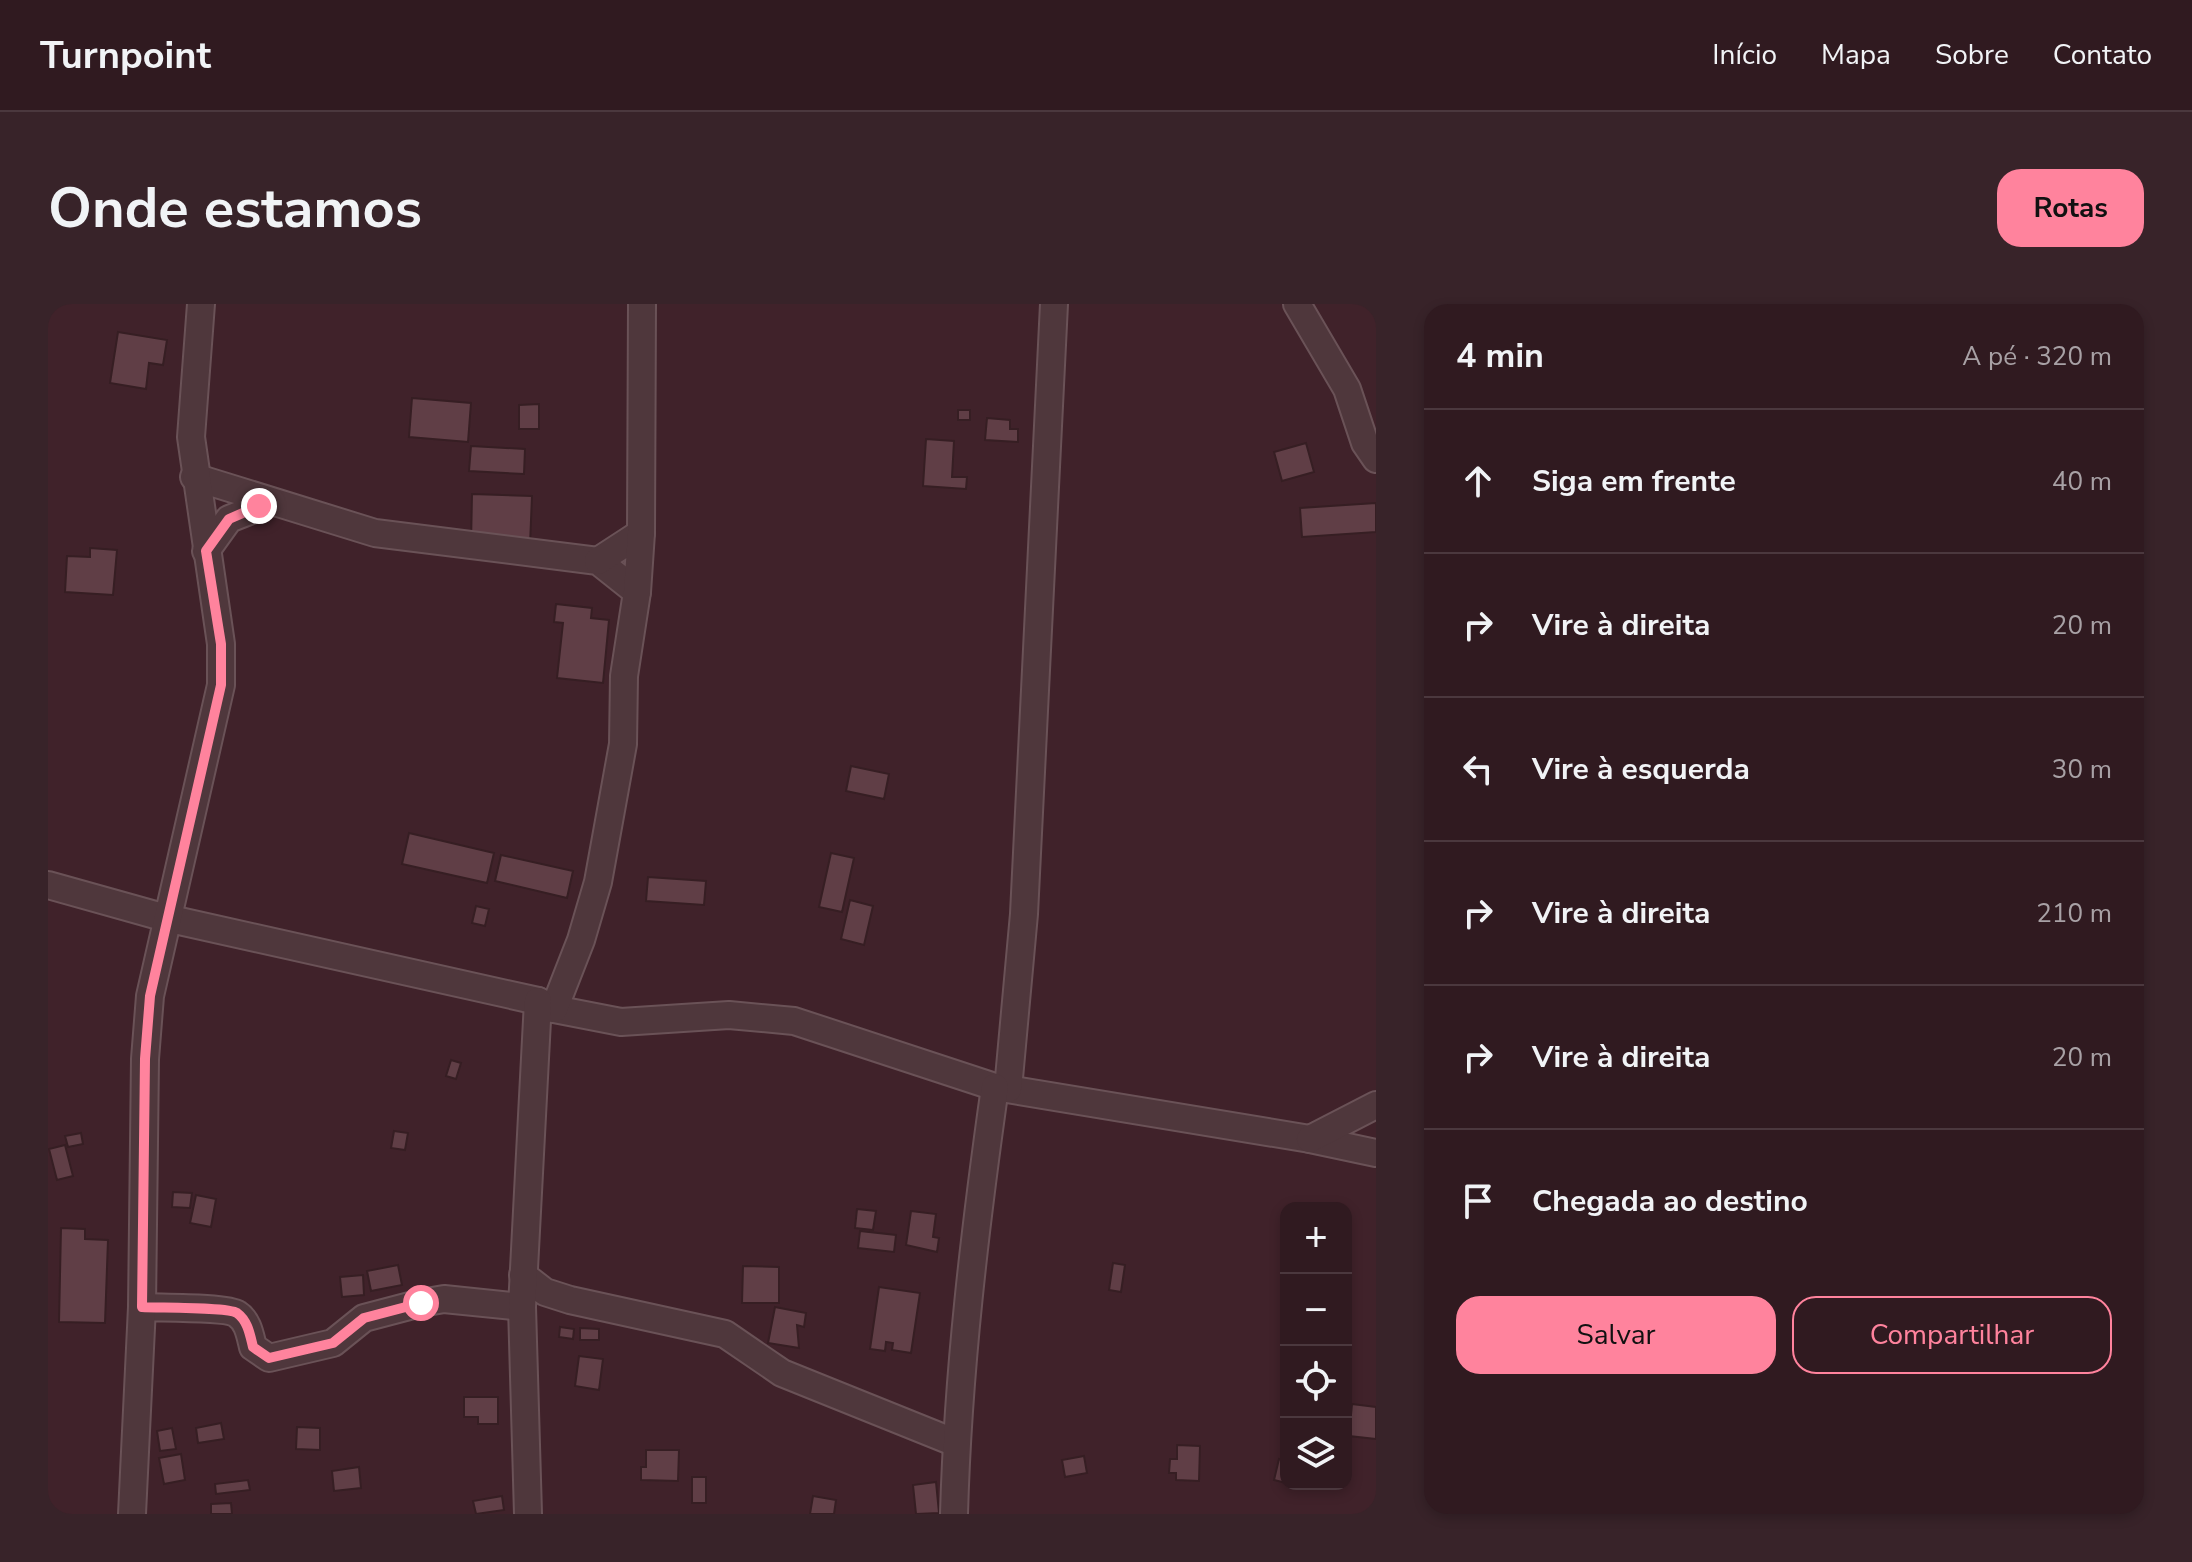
<!DOCTYPE html>
<html lang="pt">
<head>
<meta charset="utf-8">
<style>
	body { margin:0; font-family:"Nunito Sans",sans-serif; background:#382329; color:#f1f3f6 }
	.controls { position:absolute; right:24px; bottom:24px; display:grid; overflow:hidden; border-radius:16px; box-shadow:0 4px 12px #0003 }
	.controls button { width:72px; height:72px; display:grid; place-items:center; padding:0; border:0; border-bottom:2px solid #4b383e; background:#301a20; color:#f1f3f6; font:40px sans-serif }
	.stop { position:absolute; width:24px; height:24px; margin:-18px; border:6px solid #ff839d; border-radius:50%; background:#fff }
	.stop.end { background:#ff839d; border-color:#fff; box-shadow:0 2px 8px #0008 }
	.list { margin:0; padding:0; list-style:none }
	h2 { display:flex; justify-content:space-between; align-items:center; height:104px; margin:0; padding:0 32px; font-size:34px }
	h2 small { font-size:26px; font-weight:400; color:#a8a1a5 }
	.list li { display:grid; grid-template-columns:52px 1fr auto; gap:24px; align-items:center; box-sizing:border-box; height:144px; padding:0 32px; border-top:2px solid #4b383e }
	.list b { display:block; font-size:30px; white-space:nowrap }
	.list em { font-size:26px; font-style:normal; color:#a8a1a5 }
	.actions { display:flex; gap:16px; padding:24px 32px }
	.actions a { flex:1; padding:18px 0; border:2px solid #ff839d; border-radius:24px; text-align:center; font-size:28px; color:#ff839d }
	.actions .main { background:#ff839d; color:#111 }
	.icon { flex:none; width:44px; height:44px; fill:none; stroke:currentColor; stroke-width:2; stroke-linecap:round; stroke-linejoin:round }
	.map { position:relative; flex:none; width:1328px; height:1210px; overflow:hidden; border-radius:24px }
	header { display:flex; align-items:center; gap:48px; box-sizing:border-box; height:112px; padding:0 40px; background:#301a20; border-bottom:2px solid #4b383e }
	header strong { font-size:38px }
	nav { display:flex; gap:44px; margin-inline-start:auto; font-size:28px }
	.intro { display:flex; align-items:center; justify-content:space-between; box-sizing:border-box; height:192px; padding:0 48px }
	h1 { margin:0; font-size:56px }
	.button { padding:20px 36px; border-radius:24px; background:#ff839d; color:#111; font-size:28px; font-weight:700 }
	main { display:flex; gap:48px; padding:0 48px }
	aside { flex:1; background:#301a20; border-radius:24px; box-shadow:0 4px 12px #0003 }
	.map>svg:first-child { display:block }
</style>
</head>
<body>
<header>
<strong>Turnpoint</strong>
<nav><a>Início</a><a>Mapa</a><a>Sobre</a><a>Contato</a></nav>
</header>
<div class="intro"><h1>Onde estamos</h1><a class="button">Rotas</a></div>
<main>
<div class="map">
<svg width="1328" height="1210" viewBox="0 0 1328 1210">
	<rect width="100%" height="100%" fill="#40222a"/>
	<g fill="#603e46" stroke="#361e23" stroke-width="2">
		<path d="M70 28 119 36 115 61 101 59 98 85 62 79Z"/>
		<path d="M364 94 423 99 420 138 361 133Z"/>
		<path d="M491 100V125H471V101Z"/>
		<rect x="910" y="106" width="12" height="10"/>
		<path d="M939 114 962 116V125H970V138L937 136Z"/>
		<path d="M878 135 906 137 904 173H919L918 185 875 182Z"/>
		<path d="M1258 139 1266 168 1234 177 1226 148Z"/>
		<path d="M423 142 477 145 476 170 421 167Z"/>
		<path d="M424 190 484 192 482 241 423 239Z"/>
		<path d="M1328 199V228L1254 233 1252 204Z"/>
		<path d="M42 244 69 246 65 291 17 288 19 252 42 253Z"/>
		<path d="M508 300 544 304 543 314 561 316 555 379 509 374 515 319 506 318Z"/>
		<path d="M803 462 841 470 836 495 798 487Z"/>
		<path d="M361 529 446 549 439 579 354 560Z"/>
		<path d="M783 549 806 554 794 608 771 603Z"/>
		<path d="M453 551 525 567 519 594 447 577Z"/>
		<path d="M600 573 658 577 656 601 598 597Z"/>
		<path d="M802 596 825 602 816 641 793 635Z"/>
		<path d="M428 602 441 605 437 622 424 619Z"/>
		<path d="M403 756 413 759 408 775 398 772Z"/>
		<path d="M346 827 360 829 357 846 343 844Z"/>
		<path d="M33 829 35 840 20 843 17 832Z"/>
		<path d="M17 841 25 872 9 876 1 845Z"/>
		<path d="M125 888 144 889 142 904 124 903Z"/>
		<path d="M148 891 168 895 163 923 142 919Z"/>
		<path d="M809 905 828 907 825 926 807 924Z"/>
		<path d="M863 907 888 910 885 933 891 934 889 948 858 941Z"/>
		<path d="M13 924 37 925V935L60 936 57 1019 11 1018Z"/>
		<path d="M812 927 848 931 846 948 810 944Z"/>
		<path d="M1065 959 1077 961 1073 988 1061 986Z"/>
		<path d="M350 961 354 981 323 987 319 967Z"/>
		<path d="M695 962 731 963V999H694Z"/>
		<path d="M315 971 316 991 294 993 292 973Z"/>
		<path d="M831 983 872 989 863 1049 844 1046 845 1039 838 1038 837 1047 822 1045Z"/>
		<path d="M727 1003 758 1009 756 1023 749 1021 751 1044 720 1039Z"/>
		<path d="M512 1023 526 1025 525 1035 511 1033Z"/>
		<path d="M532 1024 551 1025V1036H532Z"/>
		<path d="M531 1052 555 1055 551 1086 527 1082Z"/>
		<path d="M416 1093H450V1120H430V1113H416Z"/>
		<path d="M1304 1100 1328 1103V1135L1301 1132Z"/>
		<path d="M173 1119 176 1135 150 1139 148 1124Z"/>
		<path d="M249 1123 272 1124V1146L248 1145Z"/>
		<path d="M124 1124 128 1145 112 1147 109 1127Z"/>
		<path d="M1129 1141 1152 1142 1151 1177 1128 1176V1169H1121L1122 1155H1129Z"/>
		<path d="M598 1146H631L630 1177 593 1176V1163H598Z"/>
		<path d="M133 1150 137 1176 116 1180 111 1154Z"/>
		<path d="M1036 1152 1039 1169 1017 1173 1014 1156Z"/>
		<path d="M1231 1155 1238 1157V1179L1226 1176Z"/>
		<path d="M311 1163 313 1184 286 1187 284 1167Z"/>
		<rect x="644" y="1173" width="14" height="26"/>
		<path d="M200 1176 202 1186 168 1190 167 1180Z"/>
		<path d="M888 1178 891 1209 868 1210 865 1181Z"/>
		<path d="M454 1192 456 1206 428 1210 425 1197Z"/>
		<path d="M765 1192 788 1196 786 1210H762Z"/>
		<path d="M183 1199 184 1210H163V1200Z"/>
	</g>
	<g fill="none" stroke-linecap="round" stroke-linejoin="round">
		<defs>
			<g id="minor">
				<path d="M1249 0 1299 85 1317 139 1328 155"/>
				<path d="M146 173 327 229 550 257 589 288"/>
				<path d="M158 247 181 215 224 198"/>
				<path d="M550 257 593 229"/>
				<path d="M0 581 118 614 490 697 506 705 573 718 681 711 746 717 947 783 1262 835 1328 849"/>
				<path d="M506 705 533 636 550 578 575 440 576 372 589 288 593 229 594 0"/>
				<path d="M960 785 976 610 1006 0"/>
				<path d="M1262 835 1328 801"/>
				<path d="M475 971 497 988 522 996 677 1030 734 1069 908 1139"/>
				<path d="M94 1003C111 1004 179 1003 189 1010 200 1017 202 1031 205 1043L221 1054 285 1039 316 1014 373 999 396 995 474 1003"/>
				<path d="M84 1210 94 1003 97 755 102 692 173 381V340L143 133 153 0"/>
				<path d="M480 1210 474 1003 490 697"/>
				<path d="M906 1210C910 1067 927 924 947 783"/>
			</g>
		</defs>
		<use href="#minor" stroke="#6a5257" stroke-width="30"/>
		<use href="#minor" stroke="#4f373c" stroke-width="26"/>
	</g>
	<g fill="none" stroke-linecap="round" stroke-linejoin="round">
		<path stroke="#ff839d" stroke-width="10" d="M211 202 181 215 158 247 173 340V381L102 692 97 755 94 1003C111 1004 180 1003 189 1009 200 1017 202 1031 205 1043L221 1054 285 1039 316 1014 373 999"/>
	</g>
</svg>
<div class="controls">
<button>+</button>
<button>−</button>
<button><svg class="icon" aria-label="locate" viewBox="0 0 24 24"><circle cx="12" cy="12" r="6"/><path d="M12 2v4M12 18v4M2 12h4M18 12h4"/></svg></button>
<button><svg class="icon" aria-label="layers" viewBox="0 0 24 24"><path d="M12 4l9 5-9 5-9-5zM3 14l9 5 9-5"/></svg></button>
</div>
<div class="stop" style="left:373px;top:999px"></div>
<div class="stop end" style="left:211px;top:202px"></div>
</div>
<aside>
<h2>4 min<small>A pé · 320 m</small></h2>
<ul class="list">
<li><svg class="icon" aria-label="ahead" viewBox="0 0 24 24"><path d="M12 20V5M6 11l6-6 6 6"/></svg><div><b>Siga em frente</b></div><em>40 m</em></li>
<li><svg class="icon" aria-label="right" viewBox="0 0 24 24"><path d="M7 20v-9h11M14 6l5 5-5 5"/></svg><div><b>Vire à direita</b></div><em>20 m</em></li>
<li><svg class="icon" aria-label="left" viewBox="0 0 24 24"><path d="M17 20v-9H6M10 6l-5 5 5 5"/></svg><div><b>Vire à esquerda</b></div><em>30 m</em></li>
<li><svg class="icon" aria-label="right" viewBox="0 0 24 24"><path d="M7 20v-9h11M14 6l5 5-5 5"/></svg><div><b>Vire à direita</b></div><em>210 m</em></li>
<li><svg class="icon" aria-label="right" viewBox="0 0 24 24"><path d="M7 20v-9h11M14 6l5 5-5 5"/></svg><div><b>Vire à direita</b></div><em>20 m</em></li>
<li><svg class="icon" aria-label="arrive" viewBox="0 0 24 24"><path d="M6 21V4h12l-3 4 3 4H6"/></svg><div><b>Chegada ao destino</b></div></li>
</ul>
<div class="actions"><a class="main">Salvar</a><a>Compartilhar</a></div>
</aside>
</main>
</body>
</html>
